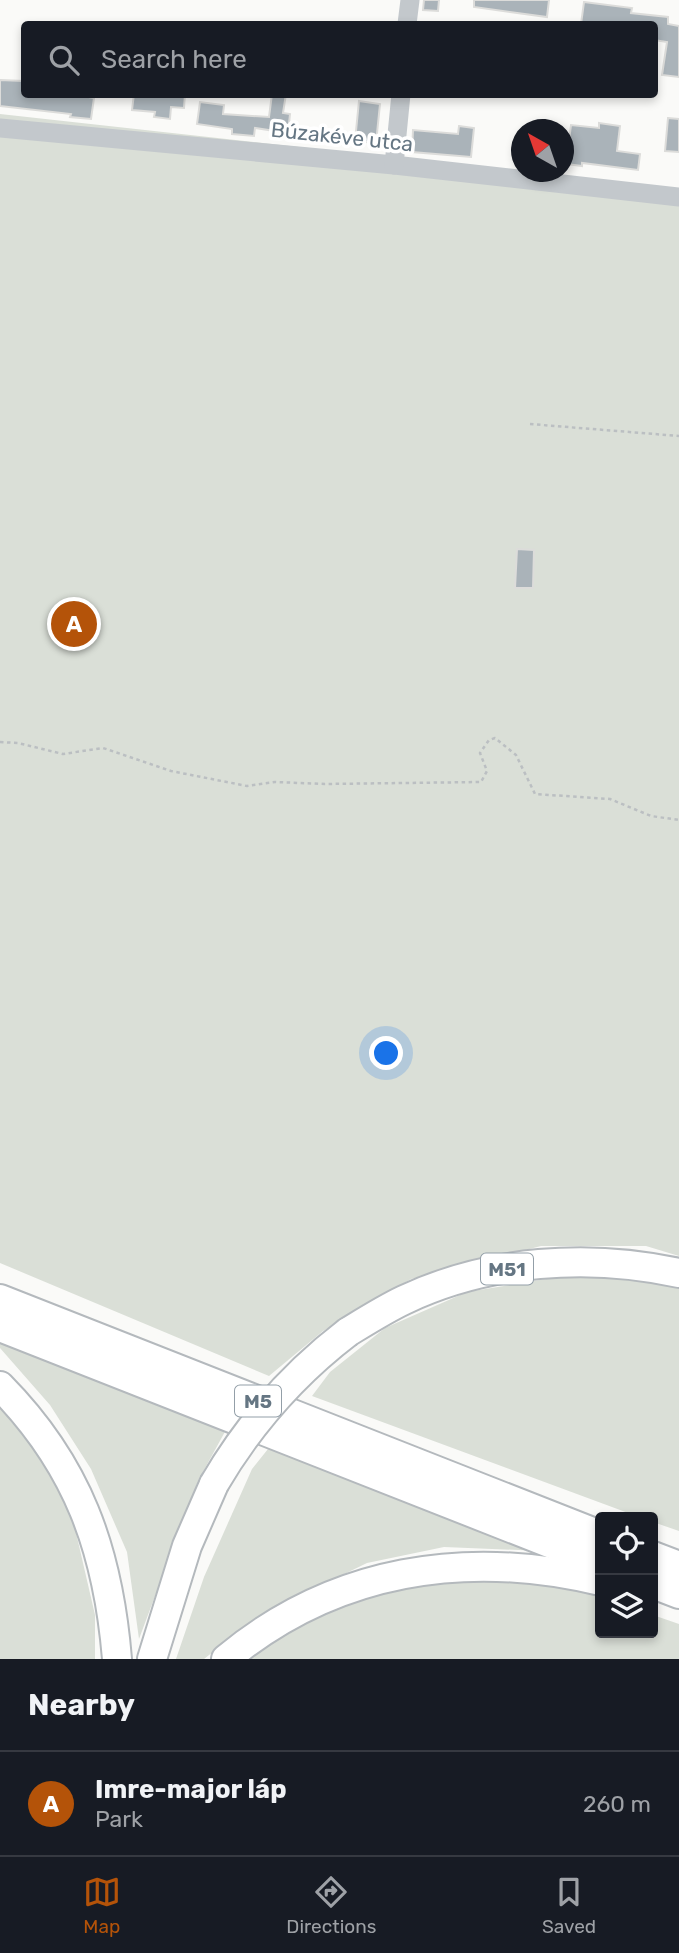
<!DOCTYPE html>
<html lang="en">
<head>
<meta charset="utf-8">
<style>
	body { margin:0; font-family:Rubik,sans-serif; background:#20242c; color:#f1f3f6 }
	.controls { position:absolute; right:21px; bottom:21px; display:grid; overflow:hidden; border-radius:7px; box-shadow:0 4px 10px #0003 }
	.controls button { width:63px; height:63px; display:grid; place-items:center; padding:0; border:0; border-bottom:2px solid #363941; background:#171b24; color:#f1f3f6; font:35px sans-serif }
	.compass { position:absolute; left:511px; top:119px; width:63px; height:63px; border-radius:50%; background:#171b24; box-shadow:0 4px 10px #0003; rotate:320deg }
	.you { position:absolute; left:387px; top:1054px; width:24px; height:24px; margin:-18px; border:5px solid #fff; border-radius:50%; background:#1a73e8; box-shadow:0 0 0 10px #1a73e833 }
	.badge { display:grid; place-items:center; width:46px; height:46px; border-radius:50%; background:#b45309; color:#fff; font-size:23px; font-weight:700 }
	.pin { position:absolute; translate:-50% -50%; border:4px solid #fff; box-shadow:0 2px 7px #0006 }
	.list { margin:0; padding:0; list-style:none }
	h2 { display:flex; justify-content:space-between; align-items:center; height:91px; margin:0; padding:0 28px; font-size:30px }
	h2 small { font-size:23px; font-weight:400; color:#9ea1a6 }
	.list li { display:grid; grid-template-columns:46px 1fr auto; gap:21px; align-items:center; box-sizing:border-box; height:105px; padding:0 28px; border-top:2px solid #363941 }
	.list b { display:block; font-size:26px; white-space:nowrap }
	.list p { margin:0; font-size:23px; white-space:nowrap; color:#9ea1a6 }
	.list em { font-size:23px; font-style:normal; color:#9ea1a6 }
	.icon { flex:none; width:38px; height:38px; fill:none; stroke:currentColor; stroke-width:2; stroke-linecap:round; stroke-linejoin:round }
	.map { position:relative; flex:none; width:679px; height:1659px; overflow:hidden }
	.search { position:absolute; background:#171b24; box-shadow:0 4px 10px #0003; left:21px; right:21px; top:21px; height:77px; display:flex; align-items:center; gap:18px; box-sizing:border-box; padding:0 24px; border-radius:7px; color:#9ea1a6; font-size:26px }
	.sheet { height:196px; background:#171b24 }
	nav { display:flex; justify-content:space-around; align-items:center; box-sizing:border-box; height:98px; border-top:2px solid #363941; background:#171b24; font-size:19px; color:#9ea1a6 }
	nav a { display:grid; justify-items:center; gap:4px }
	nav .on { color:#b45309 }
	.map>svg:first-child { display:block }
</style>
</head>
<body>
<div class="map">
<svg width="679" height="1659" viewBox="0 0 679 1659">
	<rect width="100%" height="100%" fill="#fafaf8"/>
	<g fill="#dadfd7">
		<path d="M0 114 679 189V1256L646 1246H541L411 1279 323 1331 269 1376 0 1263Z"/>
		<path d="M571 1275 664 1281 679 1285V1531L653 1522V1517H639L312 1396 330 1372 385 1328 467 1292Z"/>
		<path d="M0 1337 227 1428 198 1481 139 1639 127 1552 91 1469 50 1405 0 1348Z"/>
		<path d="M0 1404 24 1430 71 1511 95 1615V1659H0Z"/>
		<path d="M268 1449 542 1551 444 1547 367 1563 299 1596 228 1640 204 1659H176L204 1577 252 1469Z"/>
		<path d="M550 1577 600 1596V1633H653V1615L679 1624V1659H244L287 1626 357 1594 416 1580Z"/>
	</g>
	<g fill="#aab3b9" stroke="#dcdcda" stroke-width="2">
		<path d="M424 0H439L438 11 423 10Z"/>
		<path d="M474 0H549L547 17 474 7Z"/>
		<path d="M584 2 632 8 631 13 668 17V24L679 26V77L662 75 667 42 654 40V24H581Z"/>
		<path d="M0 80 24 81V94H72L94 98 91 119 70 117 71 114 0 106Z"/>
		<path d="M134 94H185L184 108 171 107 170 119 154 117 155 112 132 110Z"/>
		<path d="M272 94H286L283 113 290 114 288 133 255 128 254 136 232 134V129L197 124 200 102 224 105 223 114 269 117Z"/>
		<path d="M359 101 380 104 376 143 355 141Z"/>
		<path d="M668 118 679 119V152L665 151Z"/>
		<path d="M599 123 620 126 617 151 640 154 638 170 582 163V166L566 164 571 125 599 128Z"/>
		<path d="M459 126 474 128 471 157 412 152 413 130 458 134Z"/>
		<path d="M517 549 534 550 533 588H515Z"/>
	</g>
	<g fill="none" stroke-linecap="round" stroke-linejoin="round">
		<defs>
			<g id="highway">
				<path d="M0 1299 600 1535"/>
				<path d="M0 1327 600 1563"/>
				<path d="M348 1332C366 1321 385 1309 404 1300 488 1260 589 1253 679 1273"/>
				<path d="M0 1386C78 1465 108 1550 117 1659"/>
				<path d="M653 1556 679 1566"/>
				<path d="M653 1584 679 1594"/>
				<path d="M152 1659 187 1546 214 1484"/>
				<path d="M226 1659C334 1569 466 1549 600 1581"/>
			</g>
		</defs>
		<use href="#highway" stroke="#b4b9bd" stroke-width="32"/>
		<g stroke="#bbbfc2" stroke-width="2.5" stroke-dasharray="3.5 3.5" stroke-linecap="butt">
			<path d="M530 424 679 436"/>
			<path d="M0 742 18 743 63 754 103 748 171 771 247 786 275 782 325 784 481 782 487 771 480 753 489 740 495 738 516 755 535 794 610 799 651 816 679 820"/>
		</g>
		<g stroke="#c3c8cc" stroke-width="19">
			<path d="M407 24 410 0"/>
			<path d="M0 128 394 165 679 197"/>
			<path d="M394 165 401 94"/>
		</g>
		<use href="#highway" stroke="#fff" stroke-width="28"/>
		<defs>
			<path id="highway-bridge" d="M214 1484C249 1424 293 1374 348 1332"/>
		</defs>
		<use href="#highway-bridge" stroke="#b4b9bd" stroke-width="32" stroke-linecap="butt"/>
		<use href="#highway-bridge" stroke="#fff" stroke-width="28"/>
	</g>
	<g text-anchor="middle" stroke-width="7" stroke-linejoin="round" paint-order="stroke">
		<g fill="#fff" stroke="#939fa8" stroke-width="2">
			<rect x="481" y="1253.5" width="52" height="31" rx="5"/>
			<rect x="235" y="1385.5" width="46" height="31" rx="5"/>
		</g>
		<g font-size="19" font-weight="bold" fill="#657683">
			<text x="507" y="1276">M51</text>
			<text x="258" y="1408">M5</text>
		</g>
		<g font-size="21" fill="#657683" stroke="#fff">
			<text transform="translate(342 137) rotate(6)" y="7">Búzakéve utca</text>
		</g>
	</g>
</svg>
<div class="controls">
<button><svg class="icon" aria-label="locate" viewBox="0 0 24 24"><circle cx="12" cy="12" r="6"/><path d="M12 2v4M12 18v4M2 12h4M18 12h4"/></svg></button>
<button><svg class="icon" aria-label="layers" viewBox="0 0 24 24"><path d="M12 4l9 5-9 5-9-5zM3 14l9 5 9-5"/></svg></button>
</div>
<svg class="compass" viewBox="-18 -18 36 36"><path d="M0-13l5 13h-10z" fill="#e53935"/><path d="M0 13l5-13h-10z" fill="#9ea1a6"/></svg>
<div class="you"></div>
<div class="pin badge" style="left:74px;top:624px">A</div>
<div class="search"><svg class="icon" aria-label="search" viewBox="0 0 24 24"><circle cx="10" cy="10" r="6"/><path d="M15 15l6 6"/></svg>Search here</div>
</div>
<section class="sheet">
<h2>Nearby<small></small></h2>
<ul class="list">
<li><span class="badge">A</span><div><b>Imre-major láp</b><p>Park</p></div><em>260 m</em></li>
</ul>
</section>
<nav>
<a class="on"><svg class="icon" aria-label="map" viewBox="0 0 24 24"><path d="M3 6l6-2 6 2 6-2v14l-6 2-6-2-6 2zM9 4v14M15 6v14"/></svg>Map</a>
<a><svg class="icon" aria-label="directions" viewBox="0 0 24 24"><path d="M12 3l9 9-9 9-9-9zM9 14v-3h6M13 9l2 2-2 2"/></svg>Directions</a>
<a><svg class="icon" aria-label="saved" viewBox="0 0 24 24"><path d="M7 4h10v16l-5-4-5 4z"/></svg>Saved</a>
</nav>
</body>
</html>
